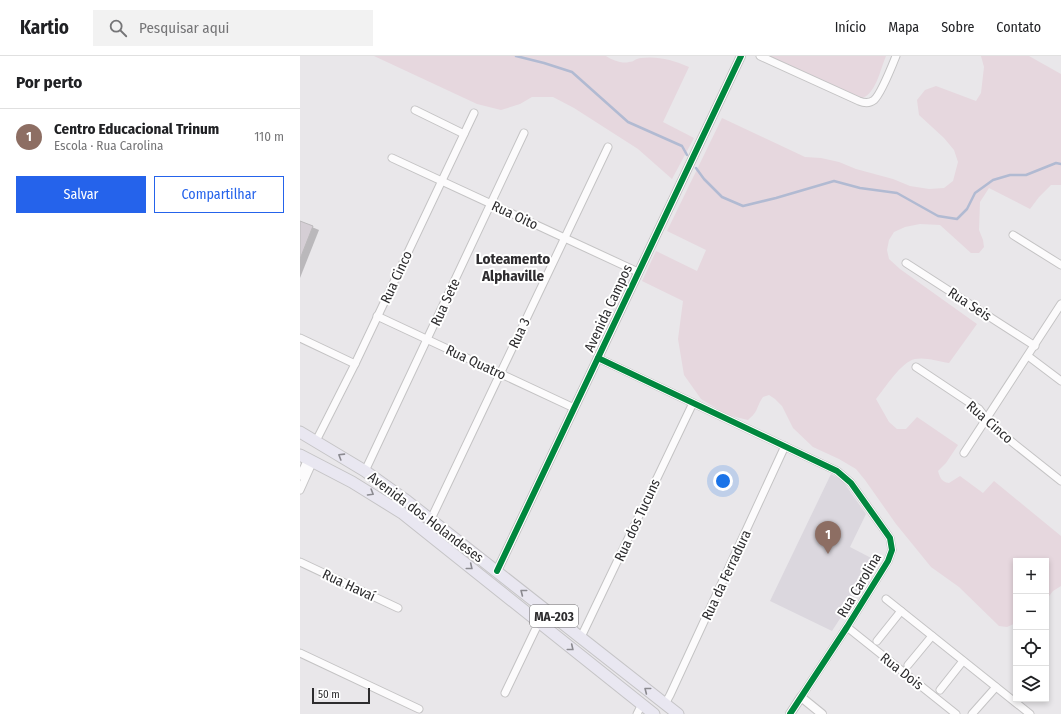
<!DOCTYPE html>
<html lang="pt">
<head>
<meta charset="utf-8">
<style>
	body { margin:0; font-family:"Fira Sans Condensed",sans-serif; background:#f2f2f2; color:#202124 }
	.controls { position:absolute; right:12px; bottom:12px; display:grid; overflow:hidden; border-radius:0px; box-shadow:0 2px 6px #0003 }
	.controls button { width:36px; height:36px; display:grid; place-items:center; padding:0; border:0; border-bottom:1px solid #e0e0e0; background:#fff; color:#202124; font:20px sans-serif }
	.scale { position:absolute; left:12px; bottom:10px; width:58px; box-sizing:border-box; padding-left:4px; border:2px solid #2d2c2e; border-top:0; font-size:11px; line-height:14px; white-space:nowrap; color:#2d2c2e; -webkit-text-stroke:3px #fff; paint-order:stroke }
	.you { position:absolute; left:423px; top:425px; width:14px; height:14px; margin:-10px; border:3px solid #fff; border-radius:50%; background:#1a73e8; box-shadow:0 0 0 6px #1a73e833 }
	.badge { display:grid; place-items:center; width:26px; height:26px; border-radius:50%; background:#2563eb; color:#fff; font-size:13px; font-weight:700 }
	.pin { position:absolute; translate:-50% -33px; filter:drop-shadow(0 1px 2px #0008) }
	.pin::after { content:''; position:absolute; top:21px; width:14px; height:12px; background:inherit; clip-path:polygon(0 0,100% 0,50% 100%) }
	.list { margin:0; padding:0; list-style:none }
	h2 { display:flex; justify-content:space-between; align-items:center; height:52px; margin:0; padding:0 16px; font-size:17px }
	h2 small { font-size:13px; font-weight:400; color:#757577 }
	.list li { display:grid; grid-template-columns:26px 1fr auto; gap:12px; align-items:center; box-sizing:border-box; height:56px; padding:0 16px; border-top:1px solid #e0e0e0 }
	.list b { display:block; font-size:15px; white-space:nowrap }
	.list p { margin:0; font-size:13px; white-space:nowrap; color:#757577 }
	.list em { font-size:13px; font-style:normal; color:#757577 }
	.actions { display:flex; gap:8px; padding:12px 16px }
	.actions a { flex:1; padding:9px 0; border:1px solid #2563eb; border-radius:0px; text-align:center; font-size:14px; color:#2563eb }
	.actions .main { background:#2563eb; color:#fff }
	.icon { flex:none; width:22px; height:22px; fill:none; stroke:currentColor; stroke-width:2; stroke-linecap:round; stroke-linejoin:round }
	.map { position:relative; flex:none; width:761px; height:658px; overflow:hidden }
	header { display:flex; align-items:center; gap:24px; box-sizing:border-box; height:56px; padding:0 20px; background:#fff; border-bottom:1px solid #e0e0e0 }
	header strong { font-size:19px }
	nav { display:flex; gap:22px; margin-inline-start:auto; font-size:14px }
	.search { width:280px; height:36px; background:#f2f2f2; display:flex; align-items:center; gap:10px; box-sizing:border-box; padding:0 14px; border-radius:0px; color:#757577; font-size:15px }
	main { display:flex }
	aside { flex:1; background:#fff }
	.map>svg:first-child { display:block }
</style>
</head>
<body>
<header>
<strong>Kartio</strong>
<div class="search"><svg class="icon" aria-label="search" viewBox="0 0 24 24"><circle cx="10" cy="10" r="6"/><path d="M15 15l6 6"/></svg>Pesquisar aqui</div>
<nav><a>Início</a><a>Mapa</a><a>Sobre</a><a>Contato</a></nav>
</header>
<main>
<aside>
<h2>Por perto<small></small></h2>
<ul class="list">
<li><span class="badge" style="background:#8d6e63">1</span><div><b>Centro Educacional Trinum</b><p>Escola · Rua Carolina</p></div><em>110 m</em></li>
</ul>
<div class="actions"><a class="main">Salvar</a><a>Compartilhar</a></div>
</aside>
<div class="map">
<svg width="761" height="658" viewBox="0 0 761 658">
	<rect width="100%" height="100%" fill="#e9e7ea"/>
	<path fill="#dbd7de" d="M531 418 542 424 566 458 550 491 577 505 532 575 470 545Z"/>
	<g fill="#e6d7de">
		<path d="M74 0H306C312 4 322 8 329 6 334 6 336 2 341 2 358 0 373 4 389 11L363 66 394 82 372 123 338 93 274 52 253 41H232L220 48 201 54 177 48Z"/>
		<path d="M467 0H586C580 14 576 39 560 43Z"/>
		<path d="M681 0H729L761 18V129H751L739 141 730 153 689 132 680 146 679 174 683 184 684 191 679 197H671L640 169 620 168 605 171 594 176 589 184 587 194 589 203 600 213 677 268 649 307C638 305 625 301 615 303 601 306 585 332 576 343L589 366 597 373H606L617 361 658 389 646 407 638 415C640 421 641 426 649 427L660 420 683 437 694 425 761 480V530L753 535 746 544V505H716V567L707 571 699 570 659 531 631 511 596 468 565 424 556 413 539 403 513 391 493 372 482 350 475 343 469 339 463 341C456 351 459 355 448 364L427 359 401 343 384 319 378 283 383 245 342 225 356 195 397 215 406 194 367 175 422 62 505 101 521 102 539 106 556 113 593 123 610 130 629 133 644 132 653 125 658 106 654 94 644 82 619 59 617 44 625 34 636 30 676 45 681 37 684 11Z"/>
	</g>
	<path fill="#0003" d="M0 166 19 174 0 222Z"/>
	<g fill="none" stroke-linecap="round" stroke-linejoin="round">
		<g stroke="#b1bad2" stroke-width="2.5">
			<path d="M216 0 244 7 272 16 328 66 382 90 387 99"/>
			<path d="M396 112 404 123 422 141 443 150 476 142 534 125 560 132 597 137 638 160 657 163 667 153 675 137 693 124 710 119H726L756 107 761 108"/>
		</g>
	</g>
	<path fill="#d5ced5" stroke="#bbb9bb" d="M0 165 13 170 0 203Z"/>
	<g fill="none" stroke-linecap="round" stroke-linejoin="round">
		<defs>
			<g id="minor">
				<path d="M460 0 559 45C564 47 569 48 574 44 581 38 592 10 596 0"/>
				<path d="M115 54 164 78"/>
				<path d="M92 102 338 216"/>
				<path d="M713 179 761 209"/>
				<path d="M606 207 735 290"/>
				<path d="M77 260 274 352"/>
				<path d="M0 282 55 308"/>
				<path d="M728 300 761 325"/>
				<path d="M298 302 537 415 551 427 590 482 592 494 588 505 547 571 501 641"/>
				<path d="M616 311 679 353 692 370 761 425"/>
				<path d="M16 385 55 308 174 57"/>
				<path d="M664 397 761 248"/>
				<path d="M65 415 224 77"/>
				<path d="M0 420 8 403"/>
				<path d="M0 434 13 405"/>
				<path d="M131 463 308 91"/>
				<path d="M0 506 98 552"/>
				<path d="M586 543 730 658"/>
				<path d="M547 571 656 658"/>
				<path d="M281 581 393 347"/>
				<path d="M577 585 601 555"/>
				<path d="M0 597 119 653"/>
				<path d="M608 609 632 580"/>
				<path d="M640 634 663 605"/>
				<path d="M205 637 239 566"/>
				<path d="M365 648 370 639 485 390"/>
				<path d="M337 658 342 648"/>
				<path d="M672 658 696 631"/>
			</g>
			<g id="tertiary">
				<path d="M197 515 441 0"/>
				<path d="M490 658 501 641 522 658"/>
			</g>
			<g id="primary">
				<path d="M0 376 65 415 107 445 378 658"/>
				<path d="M0 399 52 426 102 457 354 658"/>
			</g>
		</defs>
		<use href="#minor" stroke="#c4c3c4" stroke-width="9"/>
		<use href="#tertiary" stroke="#c4c3c4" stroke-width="10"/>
		<use href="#primary" stroke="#c5c4c6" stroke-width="13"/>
		<use href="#minor" stroke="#fcfbfc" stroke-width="7"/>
		<use href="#tertiary" stroke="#fcfbfc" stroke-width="8"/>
		<use href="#primary" stroke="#e9e7f1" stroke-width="11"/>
		<defs>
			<g id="cycleway">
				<path d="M298 302 537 415 551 427 590 482 592 494 588 505 547 571 490 658"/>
				<path d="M197 515 441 0"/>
			</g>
		</defs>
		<use href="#cycleway" stroke="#fff" stroke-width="8"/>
		<use href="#cycleway" stroke="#00873e" stroke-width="6"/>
	</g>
	<defs><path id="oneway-chevron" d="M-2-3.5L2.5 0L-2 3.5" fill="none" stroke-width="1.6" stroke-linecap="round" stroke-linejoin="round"/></defs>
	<g stroke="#8b8a90">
		<use href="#oneway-chevron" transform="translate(41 400) rotate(-148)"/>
		<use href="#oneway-chevron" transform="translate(71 437) rotate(31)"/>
		<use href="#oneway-chevron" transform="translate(170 511) rotate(39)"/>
		<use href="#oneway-chevron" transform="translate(223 536) rotate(-142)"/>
		<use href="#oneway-chevron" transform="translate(271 592) rotate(39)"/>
		<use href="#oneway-chevron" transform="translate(347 634) rotate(-142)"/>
	</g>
	<g text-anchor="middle" stroke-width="4" stroke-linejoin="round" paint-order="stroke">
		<rect fill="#fff" stroke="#6c6b6d" stroke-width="1" x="230" y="549" width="48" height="22" rx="3"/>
		<g font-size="13" font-weight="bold" fill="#2d2c2e">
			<text x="254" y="565">MA-203</text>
		</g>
		<g font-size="14" fill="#2d2c2e" stroke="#fff">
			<text transform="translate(215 159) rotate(25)" y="5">Rua Oito</text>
			<text transform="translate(96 221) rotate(-65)" y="5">Rua Cinco</text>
			<text transform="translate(145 246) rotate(-65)" y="5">Rua Sete</text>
			<text transform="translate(670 248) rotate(33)" y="5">Rua Seis</text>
			<text transform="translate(308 252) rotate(-65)" y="5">Avenida Campos</text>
			<text transform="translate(219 277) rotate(-65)" y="5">Rua 3</text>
			<text transform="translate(176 306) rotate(25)" y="5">Rua Quatro</text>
			<text transform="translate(690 366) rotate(41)" y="5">Rua Cinco</text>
			<text transform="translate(126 461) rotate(37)" y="5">Avenida dos Holandeses</text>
			<text transform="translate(337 464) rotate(-65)" y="5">Rua dos Tucuns</text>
			<text transform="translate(426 519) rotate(-65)" y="5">Rua da Ferradura</text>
			<text transform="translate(49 529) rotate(25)" y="5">Rua Havaí</text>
			<text transform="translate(559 529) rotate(-59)" y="5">Rua Carolina</text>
			<text transform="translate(602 615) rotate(38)" y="5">Rua Dois</text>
		</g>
		<g font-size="15" font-weight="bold" fill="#2e2c2f" stroke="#fff">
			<text x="213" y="208">Loteamento<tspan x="213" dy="17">Alphaville</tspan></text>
		</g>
	</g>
</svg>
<div class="controls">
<button>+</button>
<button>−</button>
<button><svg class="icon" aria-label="locate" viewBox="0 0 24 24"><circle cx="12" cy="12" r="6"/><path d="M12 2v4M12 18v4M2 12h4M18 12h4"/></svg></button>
<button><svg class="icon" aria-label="layers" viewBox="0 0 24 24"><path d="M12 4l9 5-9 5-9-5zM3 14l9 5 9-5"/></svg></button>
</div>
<div class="scale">50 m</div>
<div class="you"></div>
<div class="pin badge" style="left:528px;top:498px;background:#8d6e63">1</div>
</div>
</main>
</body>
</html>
